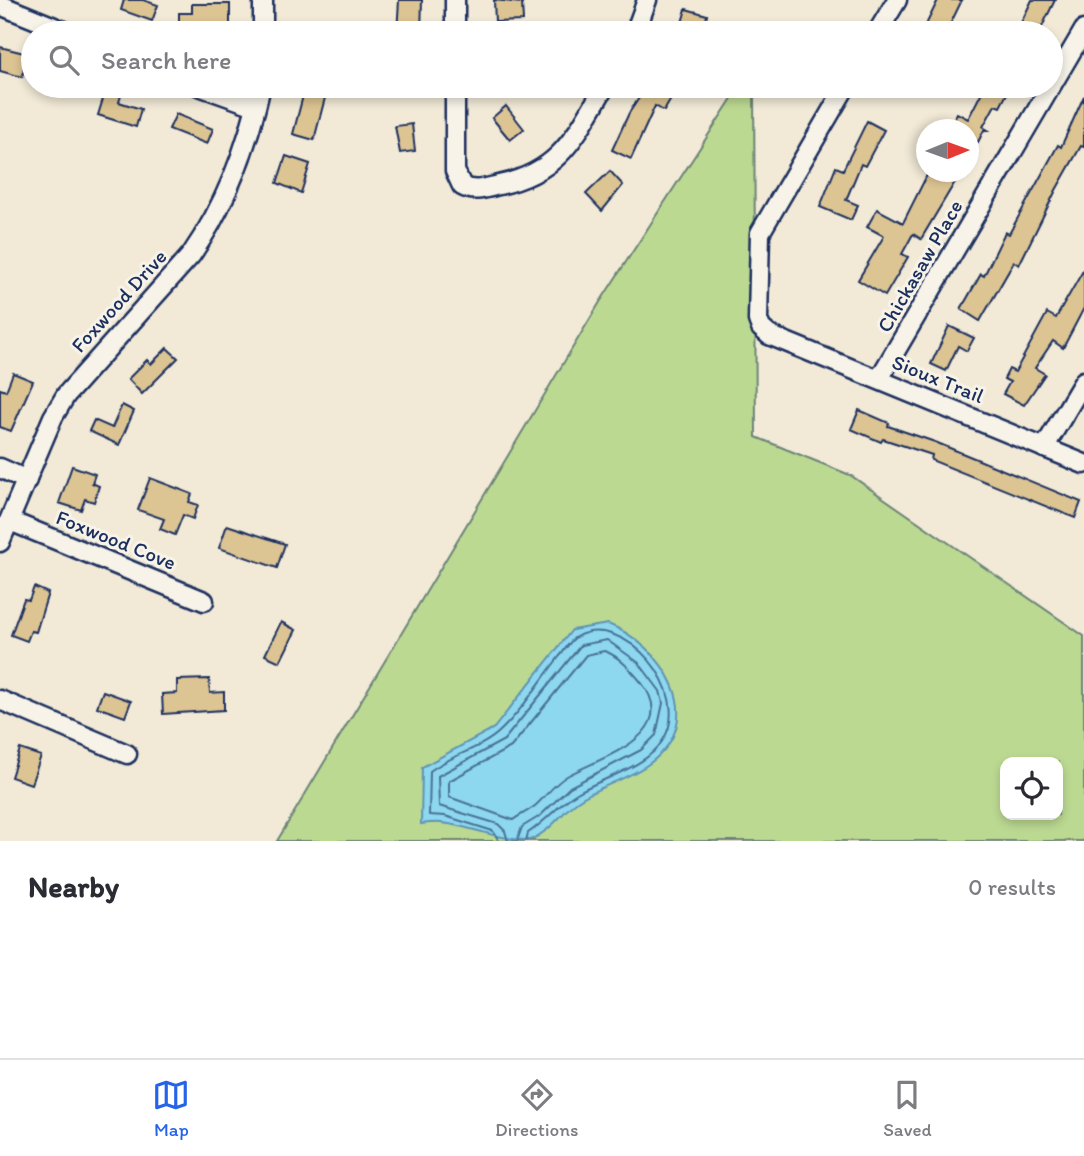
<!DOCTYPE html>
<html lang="en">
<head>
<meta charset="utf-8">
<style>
	body { margin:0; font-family:Itim,sans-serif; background:#f7f7f7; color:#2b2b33 }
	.controls { position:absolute; right:21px; bottom:21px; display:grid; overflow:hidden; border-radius:14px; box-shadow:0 4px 10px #0003 }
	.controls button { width:63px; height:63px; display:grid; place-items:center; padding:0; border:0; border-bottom:2px solid #e1e1e2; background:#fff; color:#2b2b33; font:35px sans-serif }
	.compass { position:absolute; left:916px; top:119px; width:63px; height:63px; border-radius:50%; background:#fff; box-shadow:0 4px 10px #0003; rotate:89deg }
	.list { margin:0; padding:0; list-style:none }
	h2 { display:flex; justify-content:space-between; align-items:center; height:91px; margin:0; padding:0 28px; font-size:30px }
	h2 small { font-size:23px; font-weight:400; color:#7c7c81 }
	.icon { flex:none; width:38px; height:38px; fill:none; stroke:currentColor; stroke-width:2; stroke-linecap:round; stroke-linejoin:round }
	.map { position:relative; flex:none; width:1084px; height:841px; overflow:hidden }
	.search { position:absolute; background:#fff; box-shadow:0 4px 10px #0003; left:21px; right:21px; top:21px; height:77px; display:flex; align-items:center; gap:18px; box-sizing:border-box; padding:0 24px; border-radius:38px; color:#7c7c81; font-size:26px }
	.sheet { height:217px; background:#fff }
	nav { display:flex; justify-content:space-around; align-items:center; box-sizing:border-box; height:98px; border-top:2px solid #e1e1e2; background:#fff; font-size:19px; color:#7c7c81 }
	nav a { display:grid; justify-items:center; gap:4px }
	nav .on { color:#2563eb }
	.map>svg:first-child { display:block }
</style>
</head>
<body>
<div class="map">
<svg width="1084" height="841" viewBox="0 0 1084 841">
	<rect width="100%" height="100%" fill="#f2ead7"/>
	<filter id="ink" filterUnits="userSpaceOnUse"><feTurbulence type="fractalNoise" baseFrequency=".0143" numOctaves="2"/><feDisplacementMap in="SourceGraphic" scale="14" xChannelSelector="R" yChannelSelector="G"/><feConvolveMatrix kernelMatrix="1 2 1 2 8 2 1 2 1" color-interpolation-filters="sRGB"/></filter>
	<g filter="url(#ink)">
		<path fill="#bcd992" stroke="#6c8478" stroke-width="2" fill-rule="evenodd" d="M740 86H754L756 437 850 475 1084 636V841H277L600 302ZM1005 762H1058V815H1005Z"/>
		<path fill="#8dd7ef" stroke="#5f94b5" stroke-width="2" d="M608 624C662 645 711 718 650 763 629 779 601 785 579 800 561 812 551 832 530 840 501 841 470 826 442 823 436 822 428 823 421 824L422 767 494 728 572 630Z"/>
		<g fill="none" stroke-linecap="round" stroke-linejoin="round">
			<g stroke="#497298" stroke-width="2">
				<path d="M604 651C618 655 631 670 641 682 683 735 601 757 567 776 555 783 546 796 536 805 529 811 520 815 513 820L449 797V781L511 747 586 655Z"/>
				<path d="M499 841 493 831 445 816 429 815 430 771C450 756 482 748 499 732 522 711 540 681 559 657 564 652 570 640 576 637 624 610 694 692 663 740 646 768 604 777 577 793 560 803 546 821 528 833L526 841"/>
				<path d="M508 841 505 831 498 824 439 806 438 776 504 740 581 645 607 640 639 663 660 691 663 703 656 735 641 750 570 787 540 816 522 827 517 841"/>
			</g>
		</g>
		<g fill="#dcc493" stroke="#1b2f5e" stroke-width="2">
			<path d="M124 0H143L158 5 152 21 121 10Z"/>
			<path d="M399 0H422L421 33H397Z"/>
			<path d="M494 0 522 3 523 21 495 22Z"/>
			<path d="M938 0H962L946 33H922Z"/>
			<path d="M1032 0H1055L1039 33H1016Z"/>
			<path d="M192 4H230V33L179 32V13H192Z"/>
			<path d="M686 9 707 15 706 21 715 23 712 33H679Z"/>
			<path d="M0 47 28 54 22 77 0 71Z"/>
			<path d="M107 86H124L119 102 141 109 136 127 98 115Z"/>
			<path d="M647 86H672L666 96 671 99 664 111 655 106 631 159 612 150 629 113Z"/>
			<path d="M985 86H1011L1000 107 995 105 983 127 988 130H984L978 142 969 137V130H948L957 113 968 119Z"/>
			<path d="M305 88 326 94 314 140 293 134Z"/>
			<path d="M1084 96V147L1081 146 1056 190 1019 265 1014 262 980 321 961 309 981 274 984 276 1005 232 1009 234 1058 145 1061 147Z"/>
			<path d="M506 106 524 129 510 140 492 118Z"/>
			<path d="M176 114 213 129 207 144 169 129Z"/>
			<path d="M867 121 884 130 865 166 861 164 846 200 858 205 851 220 820 207 836 167 843 170Z"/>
			<path d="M412 124 415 151 400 153 395 126Z"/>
			<path d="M286 156 310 164 301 193 277 183Z"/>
			<path d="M610 171 623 185 602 211 586 194Z"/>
			<path d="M939 172H961L921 239 913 234 902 254 908 257 885 296 858 280 884 236 867 227 877 209 903 223 928 173 936 177Z"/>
			<path d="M1084 269V308L1063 348 1053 341 1035 368 1045 374 1024 405 1003 394 1010 382 1004 379 1009 369 1015 372 1047 313 1056 318Z"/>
			<path d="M949 326 974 338 967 351 958 346 946 371 931 364Z"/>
			<path d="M167 348 178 358 142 394 128 379 147 360 151 364Z"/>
			<path d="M13 373 33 381 11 431 0 427V389L6 391Z"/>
			<path d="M122 405 134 411 119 445 89 431 94 420 112 428Z"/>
			<path d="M859 410 889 423 888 426 935 442 1081 502 1075 518 931 460 932 455 883 439 881 442 851 429Z"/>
			<path d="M72 466 95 474 92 483 99 486 94 502 85 499 81 510 59 503Z"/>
			<path d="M150 478 192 494 189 502 198 505 193 519 183 515 175 535 160 529 164 519 138 510Z"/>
			<path d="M227 525 285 544 277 568 219 548Z"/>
			<path d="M34 587 48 593 36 632 31 631 27 641 11 635 24 599 29 600Z"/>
			<path d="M281 622 296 630 280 662 265 655Z"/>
			<path d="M209 679 210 693 224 692V710L163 714 162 694 177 693V680Z"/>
			<path d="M103 691 131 701 125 717 97 707Z"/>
			<path d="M20 749 41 756 31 784 11 777Z"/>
		</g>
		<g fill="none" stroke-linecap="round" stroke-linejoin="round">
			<defs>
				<g id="minor">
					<path d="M455 0V33"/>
					<path d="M0 5 69 33"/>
					<path d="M263 33V0"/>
					<path d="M635 33 647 0"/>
					<path d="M877 33 897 0"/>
					<path d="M199 86 255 106"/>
					<path d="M455 86V171L462 186C474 193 486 188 499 185 561 172 575 136 605 86"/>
					<path d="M846 86 760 233 758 320 761 328 769 335 1084 464"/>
					<path d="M879 379 1084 30"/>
					<path d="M1044 448 1084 381"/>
					<path d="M0 468 27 480"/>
					<path d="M10 521 204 601"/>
					<path d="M0 542 53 417 66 395 191 255C225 206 248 145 261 86"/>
					<path d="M0 700 127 754"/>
				</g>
			</defs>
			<use href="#minor" stroke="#1b2f5e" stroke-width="23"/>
			<use href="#minor" stroke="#f7f3e8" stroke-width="18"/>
		</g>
	</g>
	<g text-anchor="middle" stroke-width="6" stroke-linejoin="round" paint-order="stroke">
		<g font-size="21" fill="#1b2f5e" stroke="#f7f3e8">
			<text transform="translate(920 266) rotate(-60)" y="7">Chickasaw Place</text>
			<text transform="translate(119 301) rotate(-48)" y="7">Foxwood Drive</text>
			<text transform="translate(938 379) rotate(22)" y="7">Sioux Trail</text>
			<text transform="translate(116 540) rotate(22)" y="7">Foxwood Cove</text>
		</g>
	</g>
</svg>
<div class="controls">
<button><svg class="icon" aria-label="locate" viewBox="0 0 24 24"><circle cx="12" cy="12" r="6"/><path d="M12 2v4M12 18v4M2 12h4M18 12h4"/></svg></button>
</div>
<svg class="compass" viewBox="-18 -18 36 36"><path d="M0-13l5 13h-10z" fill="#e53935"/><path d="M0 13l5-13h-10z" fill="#7c7c81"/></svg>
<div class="search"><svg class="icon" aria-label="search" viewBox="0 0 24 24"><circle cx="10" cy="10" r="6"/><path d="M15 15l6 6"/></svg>Search here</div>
</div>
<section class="sheet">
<h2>Nearby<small>0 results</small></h2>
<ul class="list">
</ul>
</section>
<nav>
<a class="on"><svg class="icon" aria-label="map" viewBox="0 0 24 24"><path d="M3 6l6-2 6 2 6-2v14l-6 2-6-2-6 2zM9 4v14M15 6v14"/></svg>Map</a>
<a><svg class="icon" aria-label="directions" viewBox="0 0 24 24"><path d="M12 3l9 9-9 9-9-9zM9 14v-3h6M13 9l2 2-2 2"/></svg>Directions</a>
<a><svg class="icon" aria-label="saved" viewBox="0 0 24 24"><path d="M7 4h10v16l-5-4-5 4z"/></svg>Saved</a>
</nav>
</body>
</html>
